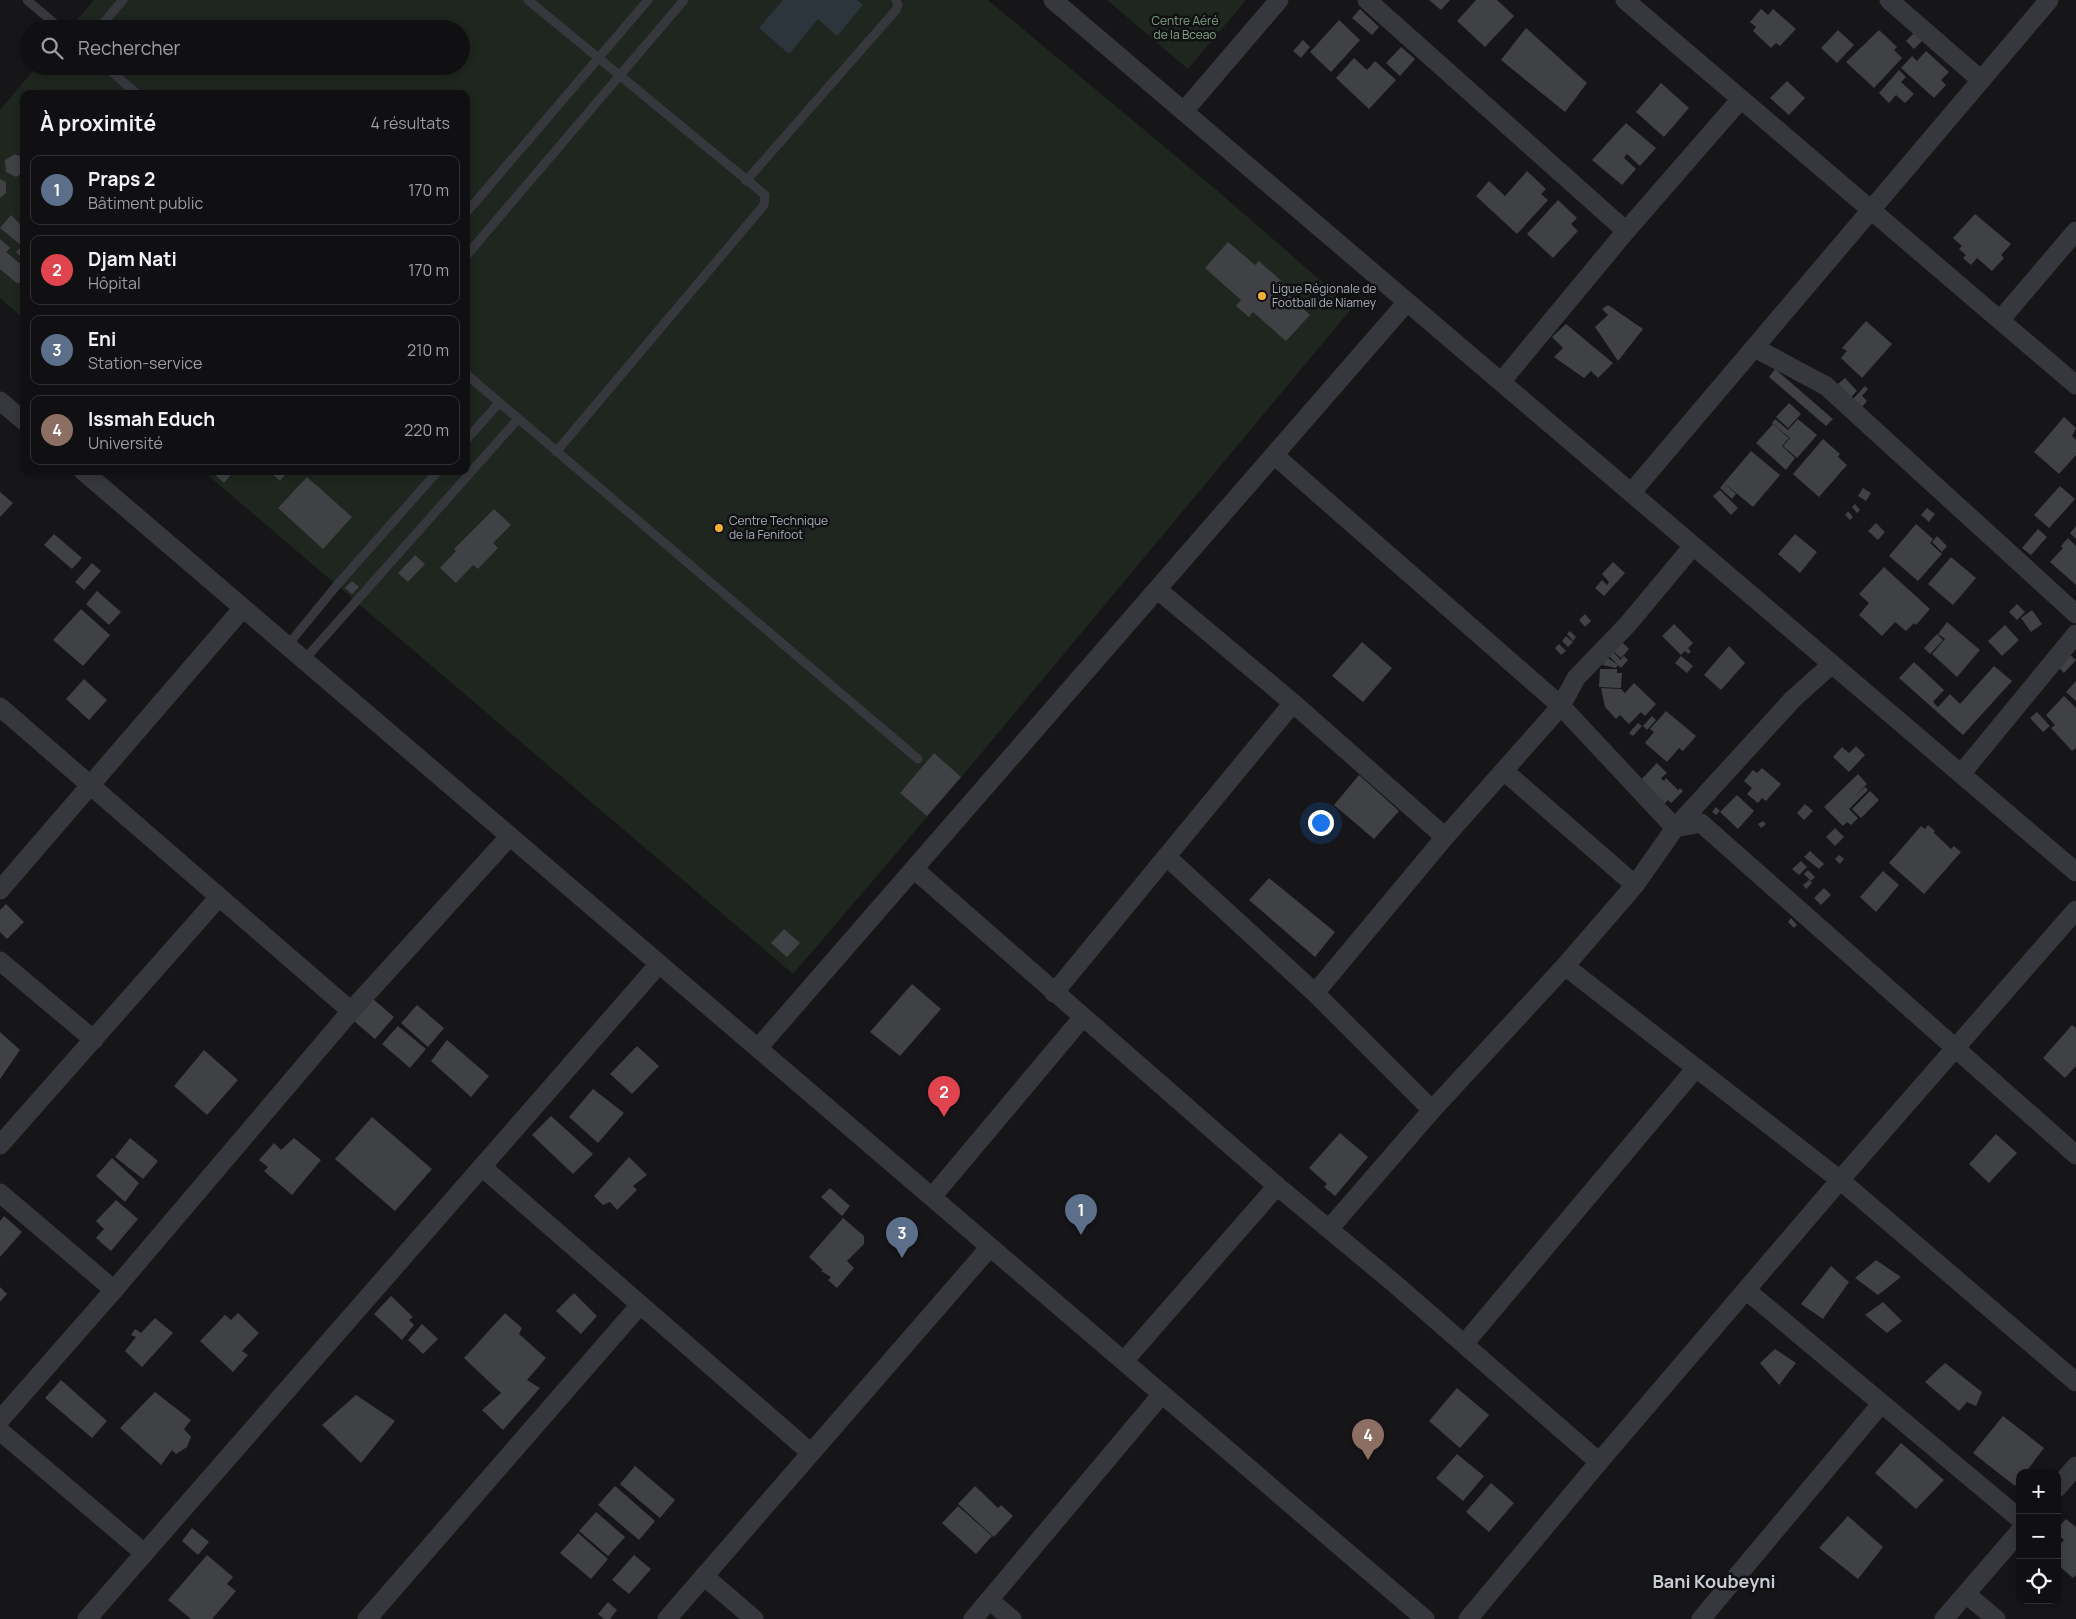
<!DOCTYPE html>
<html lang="fr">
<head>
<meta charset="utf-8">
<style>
	body { margin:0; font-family:Manrope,sans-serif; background:#19191b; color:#f1f3f6 }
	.controls { position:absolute; right:15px; bottom:15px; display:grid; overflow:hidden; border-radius:10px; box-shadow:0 2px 8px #0003 }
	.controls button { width:45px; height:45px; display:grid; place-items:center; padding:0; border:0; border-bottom:1px solid #303032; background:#101012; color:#f1f3f6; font:25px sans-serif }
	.you { position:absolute; left:1320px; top:822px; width:18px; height:18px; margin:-12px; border:4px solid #fff; border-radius:50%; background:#1a73e8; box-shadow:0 0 0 8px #1a73e833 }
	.badge { display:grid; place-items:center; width:32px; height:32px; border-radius:50%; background:#f2b134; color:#fff; font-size:16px; font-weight:700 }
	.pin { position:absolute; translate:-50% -41px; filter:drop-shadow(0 1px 2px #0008) }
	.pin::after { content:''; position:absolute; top:26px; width:18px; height:15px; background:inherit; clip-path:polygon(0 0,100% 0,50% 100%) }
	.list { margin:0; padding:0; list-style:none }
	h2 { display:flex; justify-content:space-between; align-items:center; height:65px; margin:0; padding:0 20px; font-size:21px }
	h2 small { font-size:16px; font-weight:400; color:#9c9d9f }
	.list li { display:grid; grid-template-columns:32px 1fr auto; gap:15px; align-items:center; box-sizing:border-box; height:70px; margin:0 10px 10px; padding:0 10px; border:1px solid #303032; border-radius:10px }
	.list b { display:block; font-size:19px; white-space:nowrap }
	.list p { margin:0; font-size:16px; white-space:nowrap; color:#9c9d9f }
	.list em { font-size:16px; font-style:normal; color:#9c9d9f }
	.icon { flex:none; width:28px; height:28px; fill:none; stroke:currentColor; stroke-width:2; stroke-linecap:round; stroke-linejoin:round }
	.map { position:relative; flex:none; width:2076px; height:1619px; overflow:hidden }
	.search { position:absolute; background:#101012; box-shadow:0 2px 8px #0003; left:20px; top:20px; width:450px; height:55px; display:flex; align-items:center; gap:12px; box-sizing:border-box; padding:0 18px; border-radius:28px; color:#9c9d9f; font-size:19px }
	.panel { position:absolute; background:#101012; box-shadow:0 2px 8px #0003; left:20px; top:90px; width:450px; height:385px; border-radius:10px }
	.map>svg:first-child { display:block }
</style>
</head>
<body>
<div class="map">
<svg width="2076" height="1619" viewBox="0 0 2076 1619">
	<rect width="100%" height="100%" fill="#161618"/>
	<g fill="#1e261f">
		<path d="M94 0H988L1220 193 1352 308 964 774 793 974 203 471H466V94H24V319L0 298V110L37 66H461V29H69Z"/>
		<path d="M1107 0H1246L1188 69Z"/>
	</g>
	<path fill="#2c353c" d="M783 0H857L863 5 837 36 818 19 789 54 759 28Z"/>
	<g fill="#404145">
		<path d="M1429 0H1450L1441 10Z"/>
		<path d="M1476 0H1497L1514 16 1485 47 1457 21Z"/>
		<path d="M1360 9 1379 27 1372 35 1352 18Z"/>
		<path d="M1761 9 1768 15 1773 9 1796 29 1780 46 1776 43 1771 48 1753 31 1756 27 1750 22Z"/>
		<path d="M1339 20 1360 40 1331 72 1310 52Z"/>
		<path d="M1526 28 1587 83 1565 112 1501 60Z"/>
		<path d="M1838 30 1854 45 1837 63 1821 48Z"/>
		<path d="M1879 30 1897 47 1894 50 1902 58 1874 88 1846 62Z"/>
		<path d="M1914 33 1922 41 1914 49 1906 41Z"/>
		<path d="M1303 40 1310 47 1301 58 1293 51Z"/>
		<path d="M1401 47 1415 59 1400 76 1386 63Z"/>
		<path d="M1926 51 1949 72 1941 80 1946 85 1934 98 1901 68 1912 56 1917 61Z"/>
		<path d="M1354 58 1367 70 1375 61 1396 80 1369 109 1336 78Z"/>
		<path d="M1899 70 1906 77 1901 82 1914 94 1905 103 1896 95 1889 103 1879 93Z"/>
		<path d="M1787 81 1805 98 1789 115 1770 98Z"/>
		<path d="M1661 83 1689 108 1664 137 1636 112Z"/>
		<path d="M1626 123 1656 148 1640 166 1627 154 1624 158 1636 169 1622 185 1592 160Z"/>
		<path d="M15 154 24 158V172L16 177 6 172 5 160Z"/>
		<path d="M1527 171 1546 189 1541 194 1548 200 1517 234 1476 196 1489 181 1505 196Z"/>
		<path d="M0 179 6 182V193L0 198Z"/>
		<path d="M1558 200 1577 218 1571 224 1578 231 1553 258 1527 234Z"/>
		<path d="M1975 214 2011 244 2001 255 2004 258 1992 271 1977 258 1971 265 1963 258 1966 255 1959 249 1962 246 1953 238Z"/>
		<path d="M11 215 20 224 24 219V259L16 252 22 246 0 228Z"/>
		<path d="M0 239 10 248 6 252 24 267V277L18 284 0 269Z"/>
		<path d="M1228 242 1255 265 1259 261 1288 287 1284 291 1310 315 1286 341 1253 312 1249 317 1236 306 1241 300 1205 268Z"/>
		<path d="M1608 305 1643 329 1618 361 1595 327 1608 315 1602 309Z"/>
		<path d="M1866 321 1892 344 1862 378 1841 358 1847 351 1842 348Z"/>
		<path d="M1566 324 1613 363 1598 378 1591 371 1584 378 1554 357 1563 348 1552 337Z"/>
		<path d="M1775 369 1833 419 1826 426 1769 377Z"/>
		<path d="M1845 378 1857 391 1851 397 1838 384Z"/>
		<path d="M1865 386 1868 389 1862 396 1867 401 1862 407 1853 399Z"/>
		<path d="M1789 403 1801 414 1788 428 1776 417Z"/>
		<path d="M2064 417 2076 428 2072 436 2076 440V455L2059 474 2034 452Z"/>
		<path d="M1775 419 1788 430 1798 419 1817 435 1797 458 1783 446 1790 438 1772 423Z"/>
		<path d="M1773 424 1789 438 1782 446 1795 458 1786 470 1756 443Z"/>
		<path d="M1823 439 1840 454 1838 457 1847 465 1819 497 1793 474Z"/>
		<path d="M1751 451 1780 475 1753 507 1724 483Z"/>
		<path d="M211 471H234L224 483Z"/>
		<path d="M269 471H288L280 481Z"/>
		<path d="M307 477 352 517 323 549 278 508Z"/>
		<path d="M1724 483 1736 494 1732 499 1720 488Z"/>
		<path d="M2060 486 2075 499 2049 528 2034 515Z"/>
		<path d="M1863 488 1871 493 1866 501 1858 496Z"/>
		<path d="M1720 490 1738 508 1731 515 1713 496Z"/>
		<path d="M0 492 13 503 0 517Z"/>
		<path d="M1855 504 1860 510 1857 513 1852 507Z"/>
		<path d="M1927 508 1935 514 1929 522 1921 515Z"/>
		<path d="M494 509 511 525 493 543 498 548 478 569 473 565 456 583 440 568 456 551 454 549Z"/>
		<path d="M1848 511 1853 517 1850 520 1845 515Z"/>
		<path d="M1876 523 1885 532 1878 540 1868 531Z"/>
		<path d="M1916 524 1933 539 1930 543 1942 554 1918 581 1889 556Z"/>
		<path d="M2076 526V539L2070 533Z"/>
		<path d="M2038 529 2047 537 2031 555 2022 548Z"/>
		<path d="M54 534 82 558 72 569 44 545Z"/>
		<path d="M1795 534 1817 552 1800 573 1778 554Z"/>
		<path d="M1937 536 1947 546 1942 552 1932 542Z"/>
		<path d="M2068 538 2076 546V585L2050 562 2063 548 2061 546Z"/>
		<path d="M415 555 425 564 408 582 398 573Z"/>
		<path d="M1951 557 1976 578 1953 605 1928 584Z"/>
		<path d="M1613 562 1625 573 1604 596 1595 588 1602 580 1607 585 1609 582 1602 574Z"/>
		<path d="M92 563 101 571 84 590 75 582Z"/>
		<path d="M1884 567 1930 609 1916 625 1914 623 1906 631 1895 622 1882 636 1859 615 1869 603 1859 594Z"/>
		<path d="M352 581 359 587 352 594 345 588Z"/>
		<path d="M97 591 121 612 109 625 86 604Z"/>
		<path d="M2017 604 2025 612 2017 620 2009 612Z"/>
		<path d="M81 609 110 635 83 666 53 640Z"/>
		<path d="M2032 610 2042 624 2031 632 2021 618Z"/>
		<path d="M1585 614 1591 621 1585 627 1579 620Z"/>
		<path d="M1947 622 1980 650 1957 677 1932 654 1945 639 1938 634Z"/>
		<path d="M1674 624 1693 643 1688 648 1691 652 1688 654 1685 651 1681 655 1662 636Z"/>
		<path d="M2005 625 2019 640 2002 656 1988 641Z"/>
		<path d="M1570 631 1576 637 1573 641 1567 634Z"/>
		<path d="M1937 634 1943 640 1930 654 1924 648Z"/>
		<path d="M1566 636 1573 642 1568 647 1562 641Z"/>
		<path d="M1621 641 1629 649 1621 658 1612 650Z"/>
		<path d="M1362 642 1392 668 1363 702 1332 676Z"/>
		<path d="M1559 644 1566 651 1561 655 1555 648Z"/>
		<path d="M1729 646 1745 663 1721 690 1704 675Z"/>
		<path d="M1613 652 1620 659 1619 661 1624 656 1628 660 1621 668 1609 656Z"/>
		<path d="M2070 655 2076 660 2064 673 2059 668Z"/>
		<path d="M1681 656 1693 666 1687 673 1675 663Z"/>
		<path d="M1608 658 1618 665 1616 668 1602 665Z"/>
		<path d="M1914 662 1944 690 1933 702 1938 707 1950 694 1960 704 1994 666 2012 681 1963 735 1899 678Z"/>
		<path d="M1600 669H1617V673H1622L1621 688 1599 687Z"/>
		<path d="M84 679 107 700 89 720 66 699Z"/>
		<path d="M2076 681V701L2066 692Z"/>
		<path d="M1634 683 1656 704 1645 716 1641 712 1629 724 1620 715 1616 719 1605 707 1601 688 1621 689 1625 693Z"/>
		<path d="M2064 696 2076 708V748L2072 751 2051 728 2055 725 2046 715Z"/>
		<path d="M1666 711 1696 736 1683 751 1679 748 1667 762 1645 743 1654 732 1650 729Z"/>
		<path d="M2037 712 2050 726 2043 732 2030 718Z"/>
		<path d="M1652 716 1656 720 1647 730 1643 726Z"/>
		<path d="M1638 723 1642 726 1633 736 1629 733Z"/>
		<path d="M1856 746 1865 755 1849 772 1833 757 1842 747 1849 753Z"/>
		<path d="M934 753 961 777 927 816 900 793Z"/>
		<path d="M1657 763 1667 773 1661 778 1664 781 1666 778 1678 790 1680 788 1683 791 1671 803 1668 800 1660 808 1637 784Z"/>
		<path d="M1762 768 1781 784 1766 801 1762 798 1758 803 1747 794 1752 788 1744 781 1753 770 1757 773Z"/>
		<path d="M1858 774 1867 784 1854 797 1865 787 1868 790 1849 809 1858 818 1851 825 1847 822 1843 826 1824 807Z"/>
		<path d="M1359 775 1399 811 1374 839 1334 805Z"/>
		<path d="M1870 791 1879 800 1861 818 1852 809Z"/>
		<path d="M1737 795 1754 811 1738 829 1720 812Z"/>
		<path d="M1805 804 1813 811 1804 820 1797 813Z"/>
		<path d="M1716 807 1720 811 1716 815 1712 812Z"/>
		<path d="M1763 821 1766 824 1761 828 1758 824Z"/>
		<path d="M1928 825 1935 831 1934 833 1951 849 1954 846 1961 852 1924 894 1889 863 1921 826 1925 829Z"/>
		<path d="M1835 828 1844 837 1835 846 1826 837Z"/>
		<path d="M1810 851 1824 864 1819 869 1804 857Z"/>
		<path d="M1839 855 1844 859 1840 864 1835 859Z"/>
		<path d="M1801 861 1807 867 1799 875 1792 869Z"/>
		<path d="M1808 870 1815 877 1811 881 1804 874Z"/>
		<path d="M1883 871 1899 885 1876 912 1860 897Z"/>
		<path d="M1269 878 1335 932 1315 957 1249 900Z"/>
		<path d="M1809 880 1812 883 1806 889 1803 885Z"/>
		<path d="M1824 888 1831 895 1821 905 1814 898Z"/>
		<path d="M6 904 24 922 7 939 0 932V910Z"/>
		<path d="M1791 918 1797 925 1794 928 1788 922Z"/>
		<path d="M784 929 800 943 787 957 771 943Z"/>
		<path d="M912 984 941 1009 900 1056 870 1032Z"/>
		<path d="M373 999 394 1017 375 1039 354 1021Z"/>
		<path d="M417 1005 444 1028 428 1047 401 1023Z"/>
		<path d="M2072 1025 2076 1028V1066L2065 1078 2043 1058Z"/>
		<path d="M398 1026 426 1049 410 1068 382 1044Z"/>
		<path d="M0 1032 20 1050 0 1079Z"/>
		<path d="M447 1040 489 1076 471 1097 431 1061Z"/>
		<path d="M637 1046 659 1066 632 1094 610 1074Z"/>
		<path d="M204 1050 238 1080 207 1115 174 1086Z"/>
		<path d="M593 1089 624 1113 598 1143 569 1117Z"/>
		<path d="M551 1116 593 1154 573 1174 532 1135Z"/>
		<path d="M372 1117 432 1169 395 1211 335 1159Z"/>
		<path d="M1340 1133 1368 1157 1335 1196 1324 1187 1327 1184 1309 1168Z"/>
		<path d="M1996 1134 2017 1153 1989 1183 1969 1164Z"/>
		<path d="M130 1138 158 1161 143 1179 115 1157Z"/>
		<path d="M294 1138 321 1160 292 1195 264 1171 268 1167 259 1160 274 1143 281 1150Z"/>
		<path d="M629 1157 647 1175 633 1186 637 1190 617 1210 610 1202 603 1205 594 1196Z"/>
		<path d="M112 1158 139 1183 125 1202 96 1176Z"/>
		<path d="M830 1188 850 1206 842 1216 821 1197Z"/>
		<path d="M116 1200 138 1219 111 1251 96 1238 104 1229 96 1221Z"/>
		<path d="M4 1216 22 1232 0 1257V1221Z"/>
		<path d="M843 1218 864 1236V1244L847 1261 854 1268 837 1288 828 1280 831 1277 821 1271 823 1270 809 1257Z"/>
		<path d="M1876 1260 1901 1277 1878 1295 1855 1278Z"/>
		<path d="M1831 1266 1849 1282 1823 1319 1801 1304Z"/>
		<path d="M0 1287 7 1294 0 1302Z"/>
		<path d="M574 1293 597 1316 581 1334 556 1311Z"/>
		<path d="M391 1296 413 1317 409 1320 414 1325 402 1340 374 1314Z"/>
		<path d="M1883 1302 1902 1321 1887 1333 1865 1315Z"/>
		<path d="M238 1313 259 1333 242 1351 248 1355 233 1372 200 1341 225 1315 231 1320Z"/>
		<path d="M505 1313 522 1328 519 1334 546 1358 527 1380 540 1388 503 1430 482 1410 501 1393 464 1358Z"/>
		<path d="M155 1318 173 1333 142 1367 125 1351 136 1337 131 1335 135 1329 141 1333Z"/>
		<path d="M422 1324 438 1339 423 1354 408 1340Z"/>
		<path d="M1775 1349 1796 1363 1779 1385 1760 1363Z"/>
		<path d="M1945 1363 1982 1392 1976 1406 1967 1402 1959 1411 1925 1382Z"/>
		<path d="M61 1380 107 1421 92 1438 45 1398Z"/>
		<path d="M1457 1388 1489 1415 1460 1448 1429 1421Z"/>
		<path d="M155 1392 191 1420 184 1429 191 1437 187 1447 176 1454 172 1450 161 1465 120 1428Z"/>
		<path d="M356 1395 395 1421 361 1463 322 1425Z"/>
		<path d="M2003 1416 2044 1448 2025 1473H2020V1479L2015 1486 1973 1453Z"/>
		<path d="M1901 1443 1944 1480 1916 1509 1875 1473Z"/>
		<path d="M1457 1454 1484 1476 1463 1501 1436 1478Z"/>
		<path d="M635 1466 675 1500 660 1518 620 1484Z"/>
		<path d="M1491 1483 1514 1503 1489 1532 1466 1512Z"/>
		<path d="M615 1486 655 1521 639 1540 598 1505Z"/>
		<path d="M975 1486 998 1508 1001 1505 1013 1516 994 1537 958 1504Z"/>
		<path d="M958 1506 992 1536 976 1554 942 1523Z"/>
		<path d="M596 1512 625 1537 608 1556 579 1531Z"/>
		<path d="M1848 1516 1883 1547 1858 1579 1819 1548Z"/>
		<path d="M2066 1519 2076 1527V1575L2073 1578 2057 1564V1548L2064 1540 2057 1534V1529Z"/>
		<path d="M192 1528 209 1542 198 1555 182 1541Z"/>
		<path d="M578 1533 608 1559 591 1579 560 1553Z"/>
		<path d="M207 1555 233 1577 227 1584 236 1591 212 1619H191L168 1600Z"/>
		<path d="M634 1555 651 1569 629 1594 612 1580Z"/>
		<path d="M608 1602 617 1610 610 1619H604L598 1614Z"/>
	</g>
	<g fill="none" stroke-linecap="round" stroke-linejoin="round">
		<g stroke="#37383d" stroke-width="9">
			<path d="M27 0 61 29"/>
			<path d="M528 0 765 195 764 205 556 452"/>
			<path d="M98 29 123 0"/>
			<path d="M105 66 137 94"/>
			<path d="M746 181 896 10 898 5 896 0"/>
			<path d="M466 213 648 0"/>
			<path d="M466 256 684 0"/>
			<path d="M466 374 918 759"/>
			<path d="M466 440 499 403"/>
			<path d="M287 646 337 585 438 471"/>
			<path d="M304 660 518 419"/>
		</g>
		<g stroke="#37383d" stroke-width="19">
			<path d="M1053 0 2076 872"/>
			<path d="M1367 0 1626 231"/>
			<path d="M1625 0 2076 385"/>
			<path d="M1889 0 1981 80"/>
			<path d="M1184 111 1279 0"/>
			<path d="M2001 319 2076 231"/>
			<path d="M1755 348 1826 386 2076 614"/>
			<path d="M1501 382 1626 231 1740 100"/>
			<path d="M0 401 24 421"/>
			<path d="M1274 455 1561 706 1675 828 1701 823 2076 1155"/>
			<path d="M83 471 1425 1619"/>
			<path d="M1631 493 2049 0"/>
			<path d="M1158 590 1293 703 1445 837"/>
			<path d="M0 707 351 1011"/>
			<path d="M1504 771 1635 885"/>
			<path d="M1961 774 2076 634"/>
			<path d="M1167 857 1315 993 1432 1110"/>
			<path d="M914 869 1277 1186 1395 1284 1599 1462"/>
			<path d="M0 890 243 608"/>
			<path d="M0 961 94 1040"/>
			<path d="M1565 966 1840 1180 2076 1382"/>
			<path d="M1054 993 1293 703"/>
			<path d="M1315 993 1445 837 1561 706 1576 678 1628 624 1693 546"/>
			<path d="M758 1048 1407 302"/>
			<path d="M0 1145 219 897"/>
			<path d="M482 1167 811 1453"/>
			<path d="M0 1193 114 1290"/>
			<path d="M932 1197 1083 1017"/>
			<path d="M1329 1229 1432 1110 1565 966 1635 885 1675 828 1793 699 1832 664"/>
			<path d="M1746 1290 2020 1519"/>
			<path d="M1464 1344 1696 1068"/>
			<path d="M1124 1361 1277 1186"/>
			<path d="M0 1420 114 1290 351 1011 510 836"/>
			<path d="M0 1431 144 1553"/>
			<path d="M2057 1488 2076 1466"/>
			<path d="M704 1576 754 1619"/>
			<path d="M1966 1594 1996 1619"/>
			<path d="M989 1600 1012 1619"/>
			<path d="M87 1619 659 964"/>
			<path d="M367 1619 640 1305"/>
			<path d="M667 1619 990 1247"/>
			<path d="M973 1619 1162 1394"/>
			<path d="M1468 1619 1599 1462 1840 1180 2076 910"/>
			<path d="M1701 1619 1881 1404"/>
			<path d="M1944 1619 2020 1531"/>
		</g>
	</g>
	<g fill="#f2b134" stroke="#111113" stroke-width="2">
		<circle cx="1262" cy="296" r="5"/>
		<circle cx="719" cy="528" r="5"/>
	</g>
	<g text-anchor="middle" stroke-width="5" stroke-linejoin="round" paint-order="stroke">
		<g font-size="12" fill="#7fa381" stroke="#111113">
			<text x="1185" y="25">Centre Aéré<tspan x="1185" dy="14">de la Bceao</tspan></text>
		</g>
		<g font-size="12" fill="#a8adb8" stroke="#111113" text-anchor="start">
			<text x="1272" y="293">Ligue Régionale de<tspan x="1272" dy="14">Football de Niamey</tspan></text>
			<text x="729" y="525">Centre Technique<tspan x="729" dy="14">de la Fenifoot</tspan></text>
		</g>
		<g font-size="18" font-weight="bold" fill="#c9ccd4" stroke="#111113">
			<text x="1714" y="1588">Bani Koubeyni</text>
		</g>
	</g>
</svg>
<div class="controls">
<button>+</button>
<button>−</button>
<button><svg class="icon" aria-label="locate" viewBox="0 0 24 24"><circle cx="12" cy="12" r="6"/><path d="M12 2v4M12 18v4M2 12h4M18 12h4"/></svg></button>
</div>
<div class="you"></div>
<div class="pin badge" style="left:1081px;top:1235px;background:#5c6f8a">1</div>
<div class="pin badge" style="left:944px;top:1117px;background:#e0444e">2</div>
<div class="pin badge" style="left:902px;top:1258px;background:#5c6f8a">3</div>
<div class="pin badge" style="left:1368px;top:1460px;background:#8d6e63">4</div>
<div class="search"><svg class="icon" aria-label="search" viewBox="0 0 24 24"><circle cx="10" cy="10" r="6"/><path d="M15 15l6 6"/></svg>Rechercher</div>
<section class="panel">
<h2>À proximité<small>4 résultats</small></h2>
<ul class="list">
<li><span class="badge" style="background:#5c6f8a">1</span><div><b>Praps 2</b><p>Bâtiment public</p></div><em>170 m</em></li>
<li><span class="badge" style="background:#e0444e">2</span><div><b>Djam Nati</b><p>Hôpital</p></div><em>170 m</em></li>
<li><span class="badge" style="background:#5c6f8a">3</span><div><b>Eni</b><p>Station-service</p></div><em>210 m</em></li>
<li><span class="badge" style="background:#8d6e63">4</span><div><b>Issmah Educh</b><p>Université</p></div><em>220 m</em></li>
</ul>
</section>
</div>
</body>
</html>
